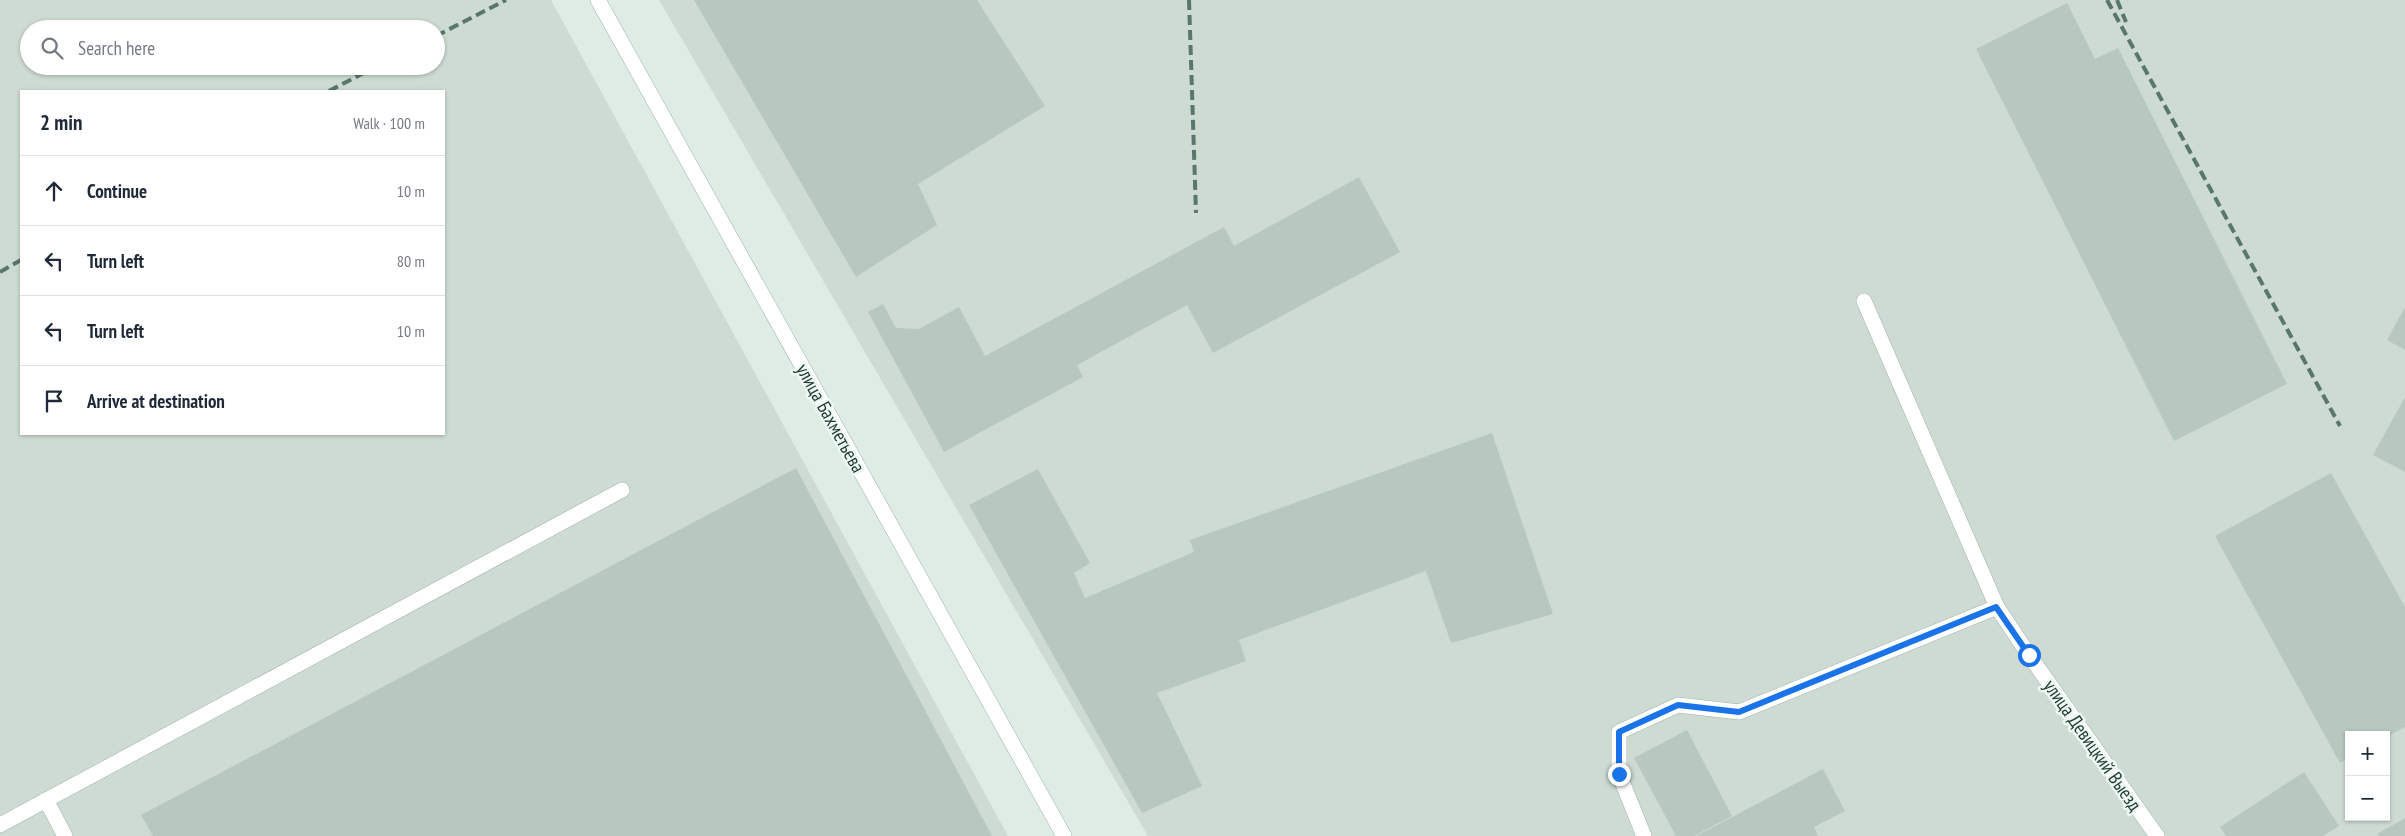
<!DOCTYPE html>
<html lang="en">
<head>
<meta charset="utf-8">
<style>
	body { margin:0; font-family:"PT Sans Narrow",sans-serif; background:#f6f6f7; color:#1f2937 }
	.controls { position:absolute; right:15px; bottom:15px; display:grid; overflow:hidden; border-radius:0px; box-shadow:0 1px 4px #0004 }
	.controls button { width:45px; height:45px; display:grid; place-items:center; padding:0; border:0; border-bottom:1px solid #e0e1e3; background:#fff; color:#1f2937; font:25px sans-serif }
	.stop { position:absolute; width:15px; height:15px; margin:-11px; border:4px solid #1a73e8; border-radius:50%; background:#fff }
	.stop.end { background:#1a73e8; border-color:#fff; box-shadow:0 1px 5px #0008 }
	.list { margin:0; padding:0; list-style:none }
	h2 { display:flex; justify-content:space-between; align-items:center; height:65px; margin:0; padding:0 20px; font-size:21px }
	h2 small { font-size:16px; font-weight:400; color:#747a83 }
	.list li { display:grid; grid-template-columns:32px 1fr auto; gap:15px; align-items:center; box-sizing:border-box; height:70px; padding:0 20px; border-top:1px solid #e0e1e3 }
	.list b { display:block; font-size:19px; white-space:nowrap }
	.list em { font-size:16px; font-style:normal; color:#747a83 }
	.icon { flex:none; width:28px; height:28px; fill:none; stroke:currentColor; stroke-width:2; stroke-linecap:round; stroke-linejoin:round }
	.map { position:relative; flex:none; width:2405px; height:836px; overflow:hidden }
	.search { position:absolute; background:#fff; box-shadow:0 1px 4px #0004; left:20px; top:20px; width:425px; height:55px; display:flex; align-items:center; gap:12px; box-sizing:border-box; padding:0 18px; border-radius:28px; color:#747a83; font-size:19px }
	.panel { position:absolute; background:#fff; box-shadow:0 1px 4px #0004; left:20px; top:90px; width:425px; height:345px; border-radius:0px }
	.map>svg:first-child { display:block }
</style>
</head>
<body>
<div class="map">
<svg width="2405" height="836" viewBox="0 0 2405 836">
	<rect width="100%" height="100%" fill="#dfebe5"/>
	<g fill="#cddbd3" fill-rule="evenodd">
		<path d="M0 0H551L1008 836H0ZM29 29H436V66H29ZM21 91H444V434H21Z"/>
		<path d="M659 0H2405V836H1148ZM2349 735H2386V817H2349Z"/>
	</g>
	<g fill="#b7c8c0">
		<path d="M694 0H977L1045 106 918 184 937 225 856 277Z"/>
		<path d="M2067 3 2095 59 2118 48 2287 384 2174 441 1976 49Z"/>
		<path d="M1359 177 1400 252 1213 353 1187 305 1077 365 1083 377 944 452 868 312 883 304 896 328 919 329 959 307 985 356 1224 227 1234 246Z"/>
		<path d="M2405 307V350L2387 340Z"/>
		<path d="M2405 397V472L2373 455Z"/>
		<path d="M1492 433 1553 614 1451 643 1426 571 1239 640 1246 661 1157 693 1202 786 1142 813 969 505 1038 469 1090 563 1074 573 1085 598 1194 552 1190 540Z"/>
		<path d="M796 468 992 836H153L141 815Z"/>
		<path d="M2331 473 2405 607V727L2386 737V735H2349V758L2340 763 2215 536Z"/>
		<path d="M1687 730 1732 816 1694 836H1676L1634 758Z"/>
		<path d="M1823 769 1845 811 1814 827 1818 836H1696Z"/>
		<path d="M2304 772 2339 826 2323 836H2226L2220 827Z"/>
		<path d="M2405 818V836H2379L2377 834Z"/>
	</g>
	<g fill="none" stroke-linecap="round" stroke-linejoin="round">
		<defs>
			<g id="lane">
				<path d="M1864 301 1997 607 2029 655"/>
				<path d="M46 800 65 836"/>
				<path d="M0 825 622 490"/>
				<path d="M1644 836 1619 774V732L1678 705 1739 712 1997 607"/>
			</g>
			<path id="street" d="M2029 655 2157 836"/>
			<path id="secondary" d="M598 0 1064 836"/>
		</defs>
		<use href="#lane" stroke="#a2b3ac" stroke-width="16"/>
		<use href="#street" stroke="#a2b3ac" stroke-width="16"/>
		<use href="#secondary" stroke="#9db7ac" stroke-width="16"/>
		<use href="#lane" stroke="#fff" stroke-width="15"/>
		<use href="#street" stroke="#fff" stroke-width="15"/>
		<use href="#secondary" stroke="#fff" stroke-width="15"/>
		<g stroke="#59776d" stroke-width="4" stroke-dasharray="10 5" stroke-linecap="butt">
			<path d="M1189 0 1196 213"/>
			<path d="M2107 0 2340 426"/>
			<path d="M2117 0 2126 22"/>
			<path d="M436 36 506 0"/>
			<path d="M329 91 377 66"/>
			<path d="M0 272 21 260"/>
		</g>
	</g>
	<g fill="none" stroke-linecap="round" stroke-linejoin="round">
		<path stroke="#1a73e8" stroke-width="6" d="M1619 774V732L1678 705 1739 712 1996 607 2029 655"/>
	</g>
	<g text-anchor="middle" stroke-width="5" stroke-linejoin="round" paint-order="stroke">
		<g font-size="19" fill="#1f3b32" stroke="#eff7f3">
			<text transform="translate(831 418) rotate(61)" y="7">улица Бахметьева</text>
			<text transform="translate(2093 745) rotate(55)" y="7">улица Девицкий Выезд</text>
		</g>
	</g>
</svg>
<div class="controls">
<button>+</button>
<button>−</button>
</div>
<div class="stop" style="left:2029px;top:655px"></div>
<div class="stop end" style="left:1619px;top:774px"></div>
<div class="search"><svg class="icon" aria-label="search" viewBox="0 0 24 24"><circle cx="10" cy="10" r="6"/><path d="M15 15l6 6"/></svg>Search here</div>
<section class="panel">
<h2>2 min<small>Walk · 100 m</small></h2>
<ul class="list">
<li><svg class="icon" aria-label="ahead" viewBox="0 0 24 24"><path d="M12 20V5M6 11l6-6 6 6"/></svg><div><b>Continue</b></div><em>10 m</em></li>
<li><svg class="icon" aria-label="left" viewBox="0 0 24 24"><path d="M17 20v-9H6M10 6l-5 5 5 5"/></svg><div><b>Turn left</b></div><em>80 m</em></li>
<li><svg class="icon" aria-label="left" viewBox="0 0 24 24"><path d="M17 20v-9H6M10 6l-5 5 5 5"/></svg><div><b>Turn left</b></div><em>10 m</em></li>
<li><svg class="icon" aria-label="arrive" viewBox="0 0 24 24"><path d="M6 21V4h12l-3 4 3 4H6"/></svg><div><b>Arrive at destination</b></div></li>
</ul>
</section>
</div>
</body>
</html>
